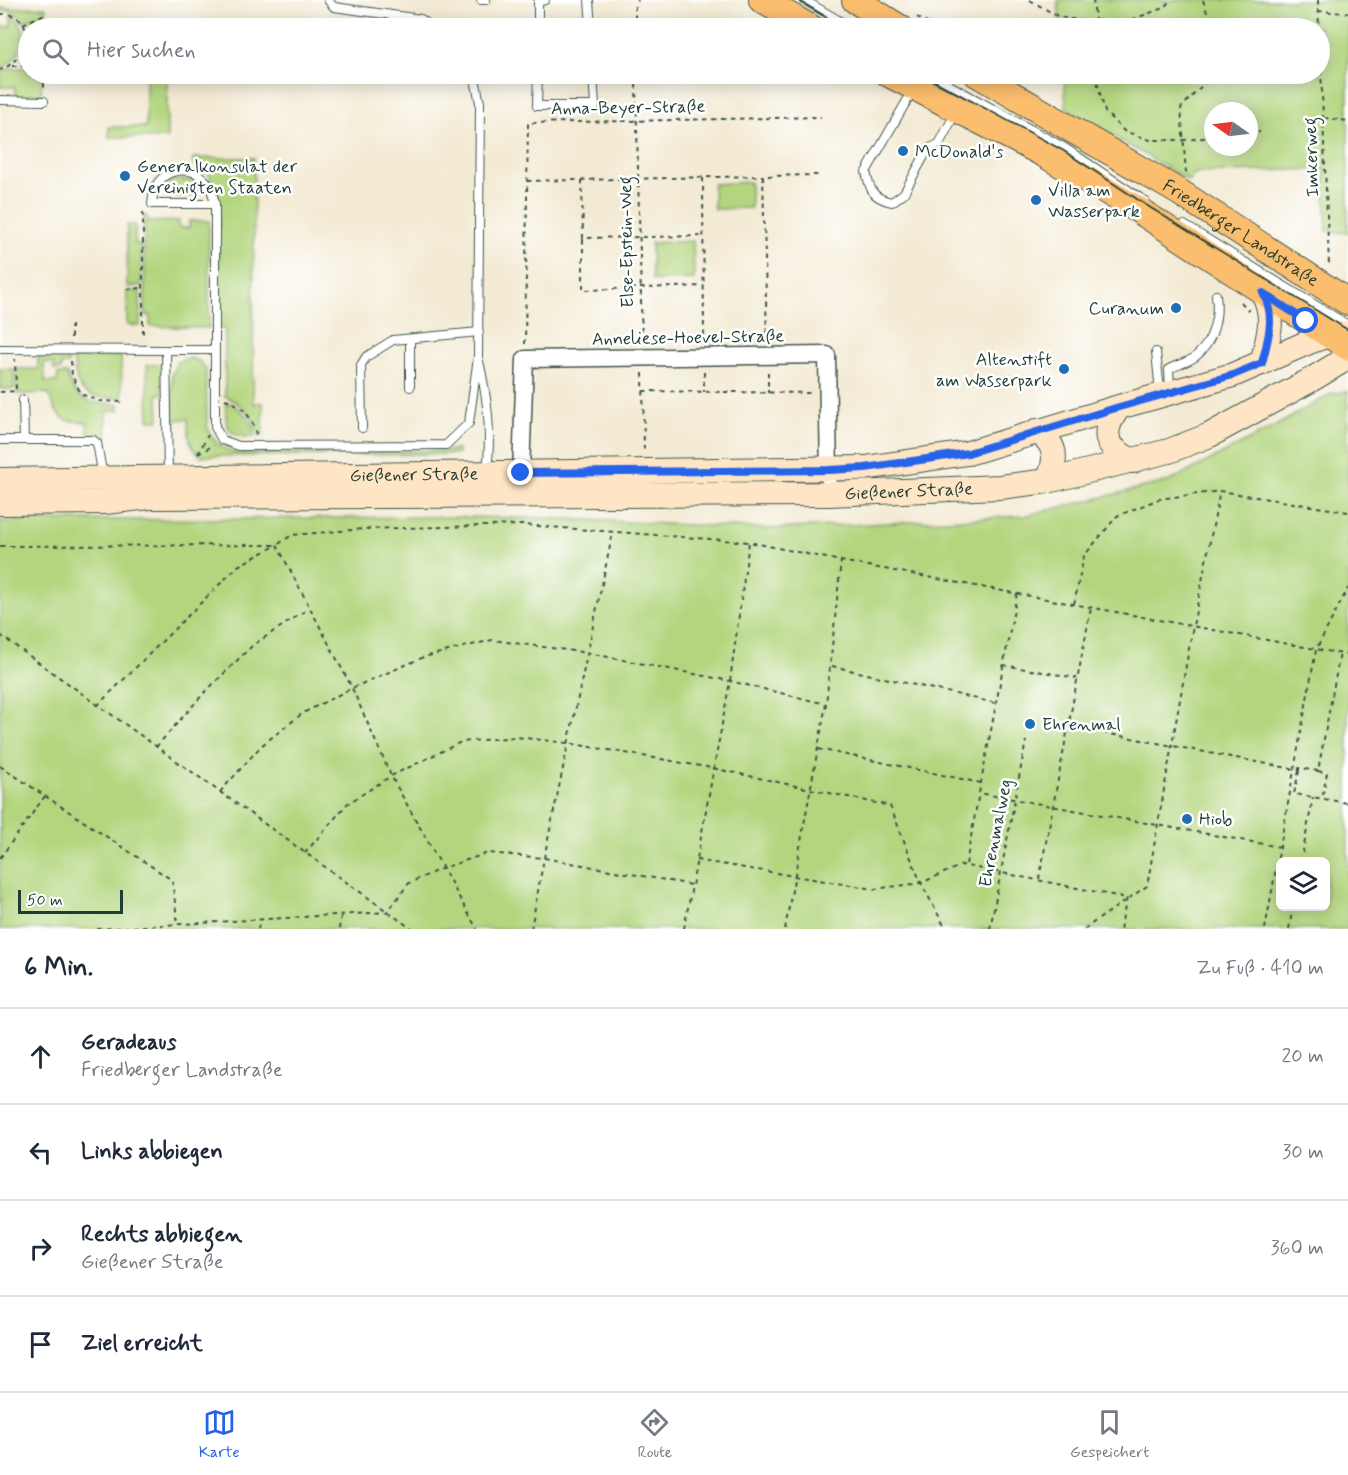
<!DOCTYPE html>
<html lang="de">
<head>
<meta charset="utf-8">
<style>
	body { margin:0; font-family:Mynerve,sans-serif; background:#f2f2f3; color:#1f2937 }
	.controls { position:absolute; right:18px; bottom:18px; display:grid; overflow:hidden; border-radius:9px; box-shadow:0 3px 15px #0003 }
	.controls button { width:54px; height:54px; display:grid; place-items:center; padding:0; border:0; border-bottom:2px solid #e0e1e3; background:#fff; color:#1f2937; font:30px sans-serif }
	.compass { position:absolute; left:1204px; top:102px; width:54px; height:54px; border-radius:50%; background:#fff; box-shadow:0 3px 15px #0003; rotate:284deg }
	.scale { position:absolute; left:18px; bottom:15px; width:105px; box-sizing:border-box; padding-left:6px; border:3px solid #1f3d34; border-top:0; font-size:16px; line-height:21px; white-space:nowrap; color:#1f3d34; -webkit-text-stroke:4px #fff; paint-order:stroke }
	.stop { position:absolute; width:18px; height:18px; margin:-14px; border:4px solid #2563eb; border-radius:50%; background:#fff }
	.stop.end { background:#2563eb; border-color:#fff; box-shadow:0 2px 6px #0008 }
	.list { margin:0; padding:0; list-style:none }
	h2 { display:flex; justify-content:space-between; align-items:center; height:78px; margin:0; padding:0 24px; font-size:26px }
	h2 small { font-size:20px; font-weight:400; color:#747a83 }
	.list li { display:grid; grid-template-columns:39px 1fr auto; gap:18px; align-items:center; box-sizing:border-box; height:96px; padding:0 24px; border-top:2px solid #e0e1e3 }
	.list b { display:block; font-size:22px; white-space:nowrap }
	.list p { margin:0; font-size:20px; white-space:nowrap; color:#747a83 }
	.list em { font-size:20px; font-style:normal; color:#747a83 }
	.icon { flex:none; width:33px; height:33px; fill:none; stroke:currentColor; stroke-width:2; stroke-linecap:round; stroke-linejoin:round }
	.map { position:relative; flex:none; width:1348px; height:929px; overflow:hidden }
	.search { position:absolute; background:#fff; box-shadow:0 3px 15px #0003; left:18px; right:18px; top:18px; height:66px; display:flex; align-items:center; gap:15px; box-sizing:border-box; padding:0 21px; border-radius:33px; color:#747a83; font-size:22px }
	.sheet { height:462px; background:#fff }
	nav { display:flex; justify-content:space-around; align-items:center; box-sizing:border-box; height:84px; border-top:2px solid #e0e1e3; background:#fff; font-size:16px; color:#747a83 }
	nav a { display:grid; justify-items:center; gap:3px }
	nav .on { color:#2563eb }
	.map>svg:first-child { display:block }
</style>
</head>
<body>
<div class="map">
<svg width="1348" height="929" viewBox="0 0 1348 929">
	<rect width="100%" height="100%" fill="#fff"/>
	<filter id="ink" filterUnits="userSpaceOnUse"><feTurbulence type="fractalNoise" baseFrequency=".0167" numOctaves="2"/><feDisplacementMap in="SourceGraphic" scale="12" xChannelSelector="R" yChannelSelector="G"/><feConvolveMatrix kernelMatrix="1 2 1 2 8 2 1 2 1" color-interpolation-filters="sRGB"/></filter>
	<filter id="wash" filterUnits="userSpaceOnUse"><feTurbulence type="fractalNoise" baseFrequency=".008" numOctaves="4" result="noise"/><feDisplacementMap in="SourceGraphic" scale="24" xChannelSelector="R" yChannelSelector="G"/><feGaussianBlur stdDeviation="1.35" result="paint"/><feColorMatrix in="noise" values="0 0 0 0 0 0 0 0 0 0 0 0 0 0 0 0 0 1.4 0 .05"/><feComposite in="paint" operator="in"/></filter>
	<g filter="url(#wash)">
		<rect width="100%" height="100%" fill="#f3ead3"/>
		<g fill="#b3d57e" stroke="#698959" stroke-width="1.5" fill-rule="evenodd">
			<path d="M1058 0H1348V233L1327 231 1324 169 1195 173 1189 181 1066 108 1064 74H1320V28H1060ZM1213 111H1249V147H1213Z"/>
			<path d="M46 7V13L24 22C18 13 11 9 0 11V8Z"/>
			<path d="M11 15C35 30 21 59 0 69V27L11 26Z"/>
			<path d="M13 68H28V74H40L42 78 41 98H16L15 87H0V72Z"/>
			<path d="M146 74H167V138L109 137V127H146Z"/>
			<path d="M193 158H254L253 403H263V436H257C256 417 242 404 225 396V329L219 328V202L209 173 193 163Z"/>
			<path d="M171 180H195L200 185V190L195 196H170C165 189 165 187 171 180Z"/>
			<path d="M750 182 751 208 714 209 713 184Z"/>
			<path d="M144 215 147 216 148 222 179 221V228H189V221H209V328L150 326V315H145Z"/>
			<path d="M127 225H135V244H141V286L127 287Z"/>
			<path d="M693 241 694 279 652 280 651 243Z"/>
			<path d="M127 291H140V326L127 325Z"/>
			<path d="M38 356H69L68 364H61V370H54L53 363H44L45 382H57L58 374H67C75 403 92 404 119 404V410L106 411 107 447 100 435 88 433 87 422C59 422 59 418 48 393L17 394V369H38Z"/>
			<path d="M121 356 122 398C87 399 74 395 74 357Z"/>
			<path d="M189 358 199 361 206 369 207 424C210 440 220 447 234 453L458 450V454L201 456C187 445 189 435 188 419L173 420 172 375 177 362Z"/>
			<path d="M147 365H162V394H158L159 420H149Z"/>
			<rect x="0" y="369" width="14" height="20"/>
			<path d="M1348 391V929H0V521L431 517 545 518 772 529 1024 516 1170 481 1274 427 1331 394ZM1280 862H1326V906H1280Z"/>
			<path d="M226 402C240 406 254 422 254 437 226 437 225 427 226 402Z"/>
		</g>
	</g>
	<g filter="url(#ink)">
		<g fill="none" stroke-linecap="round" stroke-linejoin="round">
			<defs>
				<g id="service">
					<path d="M328 0 334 7 421 19 433 28"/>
					<path d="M481 0H486"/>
					<path d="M589 0 591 28"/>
					<path d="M804 0 852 28"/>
					<path d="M538 28V2L545 0"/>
					<path d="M474 74 480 103 478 357C487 395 492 431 487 470"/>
					<path d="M538 74 537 106H595L593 74"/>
					<path d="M929 74 1065 148 1145 201"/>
					<path d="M913 90 866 172C870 190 872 198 892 202L904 193 928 149 939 144 956 112"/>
					<path d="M0 100 44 101"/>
					<path d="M215 204H152C153 198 153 191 156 186 165 169 190 165 204 179 211 185 213 195 215 204V427L222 440 239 446 446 445 469 423 478 357"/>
					<path d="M1184 225 1348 325"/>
					<path d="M410 339V387"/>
					<path d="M0 349 166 350 168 476"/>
					<path d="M166 350H215"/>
					<path d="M1156 352 1160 392"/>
					<path d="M1170 390 1169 369C1177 365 1188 362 1195 357 1214 342 1219 316 1216 295"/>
					<path d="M23 400 24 440"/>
					<path d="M362 428 361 365 366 357 393 340 479 332"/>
					<path d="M0 440H93L97 443 103 477"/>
				</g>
				<path id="minor" d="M521 473 525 359 827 355 829 478"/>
				<g id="secondary">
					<path d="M1262 363C1268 339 1276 316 1263 293"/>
					<path d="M1119 407C1100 433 1104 447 1133 461"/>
					<path d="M1036 431C1058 444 1057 460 1048 481"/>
					<path id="s1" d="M0 480 865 468 968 453 1119 407 1233 375 1309 342 1329 335 1346 333"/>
					<path id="s2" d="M0 503 105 502 150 497 829 494 1000 487 1048 481 1169 451 1210 435 1309 381 1339 363 1348 353"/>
				</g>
				<g id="primary">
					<path d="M762 0 811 28"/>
					<path d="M855 0 900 28"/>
					<path d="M889 74 1042 153 1140 211 1348 347"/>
					<path id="s3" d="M977 74 1179 192 1348 302"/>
				</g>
			</defs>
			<use href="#service" stroke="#3f574c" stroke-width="10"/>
			<use href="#minor" stroke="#3f574c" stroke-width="19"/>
			<use href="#secondary" stroke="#3f574c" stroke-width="26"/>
			<use href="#primary" stroke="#3f574c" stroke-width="28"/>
			<g stroke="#3f574c" stroke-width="2" stroke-dasharray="4.5 4.5" stroke-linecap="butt">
				<path d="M1030 0 1059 17 1096 23H1123L1163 8 1171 0"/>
				<path d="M1093 0 1096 28"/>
				<path d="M1203 0 1212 28"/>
				<path d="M1318 0 1319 28"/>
				<path d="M1318 11 1348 13"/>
				<path d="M0 14C40 12 28 61 0 70"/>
				<path d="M917 17 935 28"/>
				<path d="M23 24 45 14"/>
				<path d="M635 28V7L638 0"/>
				<path d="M1320 43 1329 265"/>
				<path d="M12 66H28"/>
				<path d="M44 74V92"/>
				<path d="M1095 74 1105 112 1124 131 1150 140H1184L1213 137"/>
				<path d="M636 84 642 343"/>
				<path d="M1324 118 1348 121"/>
				<path d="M1249 133 1260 132"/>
				<path d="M1186 173 1181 108 1209 78 1210 74"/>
				<path d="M703 178 704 343"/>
				<path d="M582 180 583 238 704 236"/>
				<path d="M527 181 763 176"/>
				<path d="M143 212V338"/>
				<path d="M583 239V290L704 286"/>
				<path d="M127 289 142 288"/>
				<path d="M1241 302 1249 311"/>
				<path d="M71 338V325"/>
				<path d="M767 342 763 176 820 175"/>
				<path d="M525 344 528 123 821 117"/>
				<path d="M71 361 72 375 81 394 99 401 123 402"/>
				<path d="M704 372V392"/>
				<path d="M768 372V393"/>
				<path d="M643 373 644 451"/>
				<path d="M643 391 813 393"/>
				<path d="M0 392 16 391 15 359"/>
				<path d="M225 399C241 404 255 419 256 436"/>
				<path d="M198 454 208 435"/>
				<path d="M198 454 214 445"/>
				<path d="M0 546 277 545 292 535 363 529 523 525 749 542 841 561 1348 655"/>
				<path d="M1017 594 979 793 1280 847"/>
				<path d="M1074 604 1084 556 1117 516 1159 499 1220 491 1348 512"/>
				<path d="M0 635 412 929"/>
				<path d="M1003 665 1077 678"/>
				<path d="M832 666 995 703"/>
				<path d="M97 706 238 566 277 545 352 688 391 776 477 929"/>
				<path d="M1068 726 1299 770V768L1318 771 1340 653"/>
				<path d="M156 747 205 692 253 645 308 609"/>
				<path d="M818 749 981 783"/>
				<path d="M0 766 172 880 178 925"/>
				<path d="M1299 771 1294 794 1348 803"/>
				<path d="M1318 771 1327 773 1322 799"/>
				<path d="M220 792 261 746 303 713 352 688 424 657 492 640 588 653 730 681 826 704"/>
				<path d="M305 853 347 804 391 776 461 742 516 737 568 743 712 768 890 806 921 883 946 929"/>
				<path d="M0 858 45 796"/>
				<path d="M696 860 874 889 921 883 962 865 1127 898 1120 929"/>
				<path d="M1301 862 1313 797"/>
				<path d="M966 864 979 793"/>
				<path d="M1039 879 1091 608"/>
				<path d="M97 929 387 912 409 883 443 868 488 853 544 858 692 885"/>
				<path d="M258 929 260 919"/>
				<path d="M339 929 341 916"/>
				<path d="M531 929 544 858 613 532"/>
				<path d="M684 929 730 681 749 542"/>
				<path d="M785 929 826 704 841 561"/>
				<path d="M990 929 1026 741"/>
				<path d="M1084 929 1147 886 1193 626 1220 491"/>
				<path d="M1265 929 1316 650 1348 588"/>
				<path d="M1289 929 1293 906"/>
			</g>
			<use href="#service" stroke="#fff" stroke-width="8"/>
			<use href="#minor" stroke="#fff" stroke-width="16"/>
			<use href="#secondary" stroke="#fde5c5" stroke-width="24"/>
			<use href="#primary" stroke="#fbbd6e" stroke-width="26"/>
			<g stroke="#1f3d34" stroke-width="1.5">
				<path d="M798 0 845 28"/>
				<path d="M922 74 1064 151 1146 205 1348 330"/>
			</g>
		</g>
	</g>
	<g fill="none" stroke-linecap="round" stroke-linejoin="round" filter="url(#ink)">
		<path stroke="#2563eb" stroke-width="8" d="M521 473 829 470 865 468 968 453 1119 407 1233 375 1262 363C1268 339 1276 316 1263 293L1306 321"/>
	</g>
	<g fill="#1f6fb2" stroke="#fff" stroke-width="2">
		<circle cx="903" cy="151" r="6"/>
		<circle cx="125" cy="176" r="6"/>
		<circle cx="1036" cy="200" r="6"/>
		<circle cx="1176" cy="308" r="6"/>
		<circle cx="1064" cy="369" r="6"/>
		<circle cx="1030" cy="724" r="6"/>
		<circle cx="1187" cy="819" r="6"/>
	</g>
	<g text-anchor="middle" stroke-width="5" stroke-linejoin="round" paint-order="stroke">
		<g font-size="18" fill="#1f3d34" stroke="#fff">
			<text transform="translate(628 107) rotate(-1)" y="6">Anna-Beyer-Straße</text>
			<text transform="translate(1311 157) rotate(-92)" y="6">Imkerweg</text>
			<text dy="6" stroke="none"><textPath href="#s3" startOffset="308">Friedberger Landstraße</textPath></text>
			<text transform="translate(626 242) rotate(-91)" y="6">Else-Epstein-Weg</text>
			<text transform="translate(688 337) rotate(-1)" y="6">Anneliese-Hoevel-Straße</text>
			<text dy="6" stroke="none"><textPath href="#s1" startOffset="414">Gießener Straße</textPath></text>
			<text dy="6" stroke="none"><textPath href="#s2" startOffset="909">Gießener Straße</textPath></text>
			<text transform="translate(995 833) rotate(-79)" y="6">Ehrenmalweg</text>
		</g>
		<g font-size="18" fill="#1f3d34" stroke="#fff" text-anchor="start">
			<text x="915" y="157">McDonald's</text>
			<text x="137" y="172">Generalkonsulat der<tspan x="137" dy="21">Vereinigten Staaten</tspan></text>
			<text x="1048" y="196">Villa am<tspan x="1048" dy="21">Wasserpark</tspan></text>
			<text x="1164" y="314" text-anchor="end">Curanum</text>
			<text x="1052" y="365" text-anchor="end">Altenstift<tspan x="1052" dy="21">am Wasserpark</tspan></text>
			<text x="1042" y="730">Ehrenmal</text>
			<text x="1199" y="825">Hiob</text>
		</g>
	</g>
</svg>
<div class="controls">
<button><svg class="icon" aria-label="layers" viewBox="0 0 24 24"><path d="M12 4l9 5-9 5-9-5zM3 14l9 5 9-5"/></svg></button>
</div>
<svg class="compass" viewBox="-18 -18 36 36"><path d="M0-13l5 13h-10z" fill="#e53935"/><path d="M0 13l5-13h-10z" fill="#747a83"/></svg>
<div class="scale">50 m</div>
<div class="stop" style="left:1306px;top:321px"></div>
<div class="stop end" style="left:521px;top:473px"></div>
<div class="search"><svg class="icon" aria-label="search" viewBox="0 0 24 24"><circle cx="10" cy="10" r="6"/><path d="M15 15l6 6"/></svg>Hier suchen</div>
</div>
<section class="sheet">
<h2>6 Min.<small>Zu Fuß · 410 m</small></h2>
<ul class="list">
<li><svg class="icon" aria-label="ahead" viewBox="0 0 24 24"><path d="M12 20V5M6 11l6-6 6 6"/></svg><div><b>Geradeaus</b><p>Friedberger Landstraße</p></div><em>20 m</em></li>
<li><svg class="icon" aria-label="left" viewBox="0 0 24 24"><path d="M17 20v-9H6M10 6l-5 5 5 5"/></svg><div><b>Links abbiegen</b></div><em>30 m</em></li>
<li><svg class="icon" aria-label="right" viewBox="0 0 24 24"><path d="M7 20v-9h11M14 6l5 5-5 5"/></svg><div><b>Rechts abbiegen</b><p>Gießener Straße</p></div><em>360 m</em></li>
<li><svg class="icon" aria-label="arrive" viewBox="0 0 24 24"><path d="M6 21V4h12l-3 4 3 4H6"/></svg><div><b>Ziel erreicht</b></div></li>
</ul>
</section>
<nav>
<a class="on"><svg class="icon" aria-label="map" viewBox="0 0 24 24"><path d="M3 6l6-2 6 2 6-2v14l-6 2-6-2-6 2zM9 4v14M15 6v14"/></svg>Karte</a>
<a><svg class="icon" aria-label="directions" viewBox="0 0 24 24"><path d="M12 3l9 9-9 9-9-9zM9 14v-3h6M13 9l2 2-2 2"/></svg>Route</a>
<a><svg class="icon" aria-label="saved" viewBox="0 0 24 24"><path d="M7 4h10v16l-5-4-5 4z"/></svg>Gespeichert</a>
</nav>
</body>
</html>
